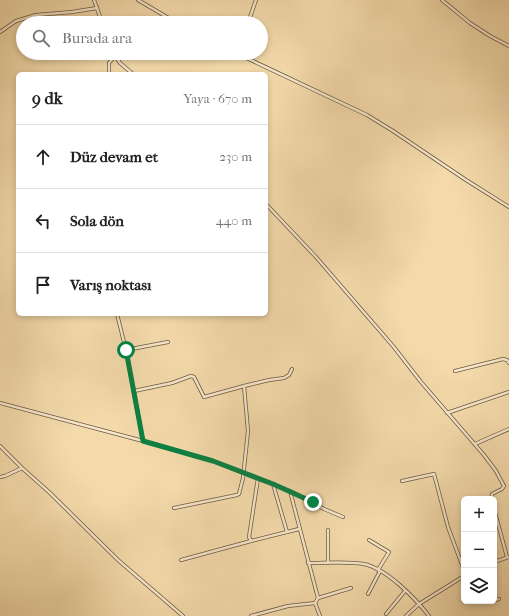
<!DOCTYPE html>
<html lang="tr">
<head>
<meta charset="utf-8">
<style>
	body { margin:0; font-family:"IM FELL French Canon",serif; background:#f6f6f6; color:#202124 }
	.controls { position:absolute; right:12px; bottom:12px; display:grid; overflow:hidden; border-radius:6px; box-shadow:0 2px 6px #0003 }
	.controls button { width:36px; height:36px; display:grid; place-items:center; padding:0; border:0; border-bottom:1px solid #e0e0e0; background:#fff; color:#202124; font:20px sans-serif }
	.stop { position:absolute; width:12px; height:12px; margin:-9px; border:3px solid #0b8043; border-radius:50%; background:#fff }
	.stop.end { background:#0b8043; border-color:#fff; box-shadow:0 1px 4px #0008 }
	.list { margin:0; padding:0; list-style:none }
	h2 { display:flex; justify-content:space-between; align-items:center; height:52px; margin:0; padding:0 16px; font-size:17px }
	h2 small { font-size:13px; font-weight:400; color:#757577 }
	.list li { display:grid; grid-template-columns:26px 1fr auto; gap:12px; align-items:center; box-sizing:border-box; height:64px; padding:0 16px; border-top:1px solid #e0e0e0 }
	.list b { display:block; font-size:15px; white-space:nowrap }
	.list em { font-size:13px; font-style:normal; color:#757577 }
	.icon { flex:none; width:22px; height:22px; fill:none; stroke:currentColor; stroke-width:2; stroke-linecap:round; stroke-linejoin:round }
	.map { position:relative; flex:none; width:509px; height:616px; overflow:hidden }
	.search { position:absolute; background:#fff; box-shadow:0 2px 6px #0003; left:16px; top:16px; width:252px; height:44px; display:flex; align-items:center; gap:10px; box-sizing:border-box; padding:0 14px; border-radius:22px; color:#757577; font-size:15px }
	.panel { position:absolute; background:#fff; box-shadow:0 2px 6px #0003; left:16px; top:72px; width:252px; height:244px; border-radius:6px }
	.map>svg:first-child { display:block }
</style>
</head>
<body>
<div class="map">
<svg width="509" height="616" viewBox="0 0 509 616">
	<rect width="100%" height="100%" fill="#f4daab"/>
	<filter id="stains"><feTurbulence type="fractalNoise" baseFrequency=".005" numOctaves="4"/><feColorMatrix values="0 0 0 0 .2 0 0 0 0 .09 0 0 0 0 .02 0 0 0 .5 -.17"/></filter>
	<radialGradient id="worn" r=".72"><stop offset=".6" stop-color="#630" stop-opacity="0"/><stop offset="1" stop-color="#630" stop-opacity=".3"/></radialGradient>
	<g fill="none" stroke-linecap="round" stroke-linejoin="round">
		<defs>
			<g id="minor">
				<path d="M138 0 177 23"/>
				<path d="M442 0 470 23 490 36 509 46"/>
				<path d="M97 8 102 23"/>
				<path d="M248 23 256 0"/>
				<path d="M0 32 16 21 36 15 72 12 97 8 94 0"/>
				<path d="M113 53 120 63 133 74"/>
				<path d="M236 53 367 115 393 131 466 180 509 207"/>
				<path d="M109 74V63L115 56"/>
				<path d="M266 204 316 257 393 346 421 382 484 455 496 471 504 486 502 489 492 494 491 499"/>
				<path d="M117 314 126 350"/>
				<path d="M455 371 503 359 507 360 509 363"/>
				<path d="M244 386 269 380 284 378 289 375 292 369"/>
				<path d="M134 391 172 383 191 376 194 377 204 397 244 386 248 431 243 478 239 494 237 495 174 508"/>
				<path d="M0 403 143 441 213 461 290 491 318 598 315 603"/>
				<path d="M447 413 509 392"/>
				<path d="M143 441 126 350 168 342"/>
				<path d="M475 444 509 429"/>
				<path d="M0 446 22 468 49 492 118 560 183 616"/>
				<path d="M0 477 5 476 22 468"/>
				<path d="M258 478 249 537 251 541 299 529"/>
				<path d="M402 481 434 474 448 527 464 570"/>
				<path d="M273 484 287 532"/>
				<path d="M290 491 324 509 343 517"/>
				<path d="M494 509 507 557"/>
				<path d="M369 540 389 552 378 570"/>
				<path d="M181 560 251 541"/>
				<path d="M328 562V530"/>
				<path d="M494 562 509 557"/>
				<path d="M308 563C325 563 348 561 364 564 387 569 415 598 429 616"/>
				<path d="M368 594 380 571"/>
				<path d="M494 597 495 600 499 599"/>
				<path d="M318 598 351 588"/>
				<path d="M386 614 405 591"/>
				<path d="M251 616 288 606 315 603 320 616"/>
				<path d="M406 616 419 604 464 576"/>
			</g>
		</defs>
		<use href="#minor" stroke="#6a5a46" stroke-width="4"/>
		<use href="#minor" stroke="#f8e7c8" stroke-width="2.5"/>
	</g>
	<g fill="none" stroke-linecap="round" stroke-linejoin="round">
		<path stroke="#0b8043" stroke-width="5" d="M126 350 143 441 213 461 273 484 313 502"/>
	</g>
	<rect width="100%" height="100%" filter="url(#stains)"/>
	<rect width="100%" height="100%" fill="url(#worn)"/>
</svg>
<div class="controls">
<button>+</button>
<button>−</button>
<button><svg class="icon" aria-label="layers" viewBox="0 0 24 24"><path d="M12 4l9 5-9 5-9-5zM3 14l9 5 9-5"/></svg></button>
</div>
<div class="stop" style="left:126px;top:350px"></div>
<div class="stop end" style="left:313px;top:502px"></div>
<div class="search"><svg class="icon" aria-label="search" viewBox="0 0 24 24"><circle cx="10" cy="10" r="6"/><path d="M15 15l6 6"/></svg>Burada ara</div>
<section class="panel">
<h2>9 dk<small>Yaya · 670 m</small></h2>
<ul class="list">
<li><svg class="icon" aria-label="ahead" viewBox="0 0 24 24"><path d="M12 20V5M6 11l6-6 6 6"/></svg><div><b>Düz devam et</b></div><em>230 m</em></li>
<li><svg class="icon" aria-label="left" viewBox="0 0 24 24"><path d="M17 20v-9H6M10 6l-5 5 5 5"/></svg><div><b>Sola dön</b></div><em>440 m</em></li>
<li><svg class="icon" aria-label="arrive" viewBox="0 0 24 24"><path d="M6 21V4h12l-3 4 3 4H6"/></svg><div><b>Varış noktası</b></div></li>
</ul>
</section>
</div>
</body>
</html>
